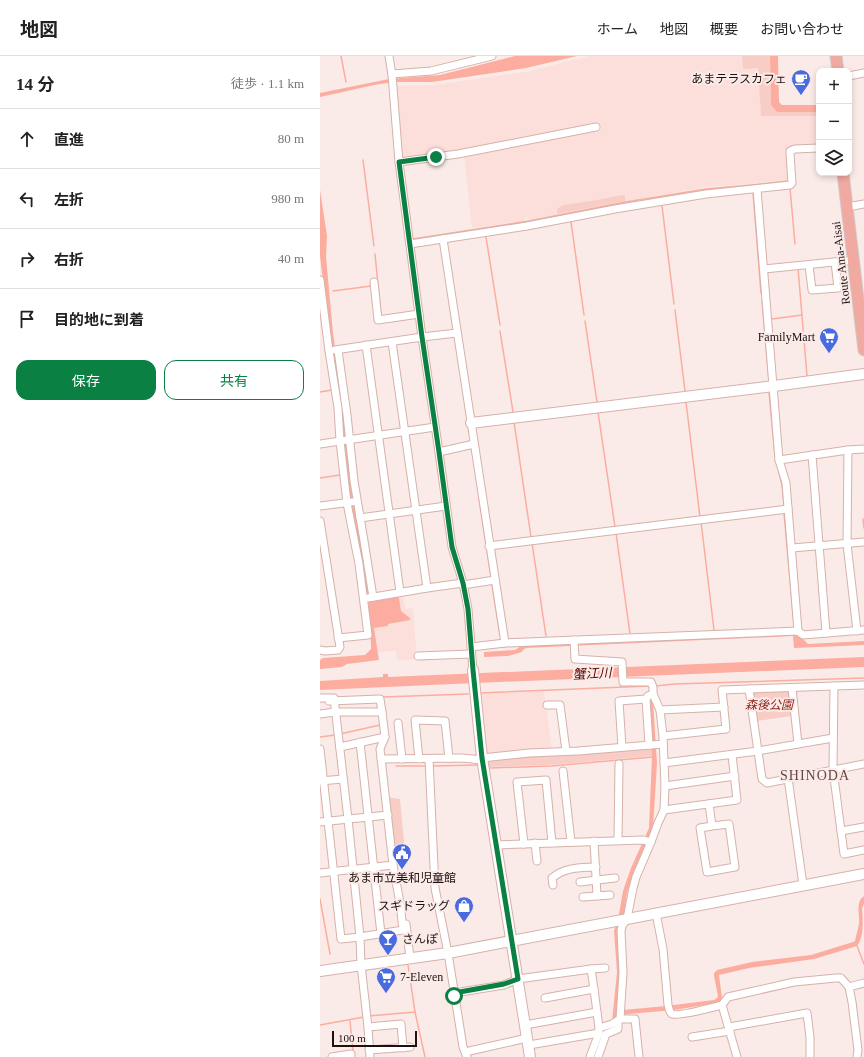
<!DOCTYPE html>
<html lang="ja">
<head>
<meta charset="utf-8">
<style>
	body { margin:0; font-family:"Times New Roman","Noto Sans JP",serif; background:#f6f6f6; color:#222 }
	.controls { position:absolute; right:12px; top:12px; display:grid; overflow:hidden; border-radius:8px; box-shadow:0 2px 6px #0003 }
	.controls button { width:36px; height:36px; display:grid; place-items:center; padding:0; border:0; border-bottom:1px solid #e0e0e0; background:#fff; color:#222; font:20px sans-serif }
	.scale { position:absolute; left:12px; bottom:10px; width:85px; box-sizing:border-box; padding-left:4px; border:2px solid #1e110f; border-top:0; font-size:11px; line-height:14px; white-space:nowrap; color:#1e110f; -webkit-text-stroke:3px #fbebe8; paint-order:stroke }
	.stop { position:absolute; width:12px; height:12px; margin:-9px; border:3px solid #0b8043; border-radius:50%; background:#fff }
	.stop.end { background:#0b8043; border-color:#fff; box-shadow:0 1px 4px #0008 }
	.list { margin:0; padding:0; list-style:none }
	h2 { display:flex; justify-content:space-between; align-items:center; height:52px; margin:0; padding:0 16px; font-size:17px }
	h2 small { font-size:13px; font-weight:400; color:#767676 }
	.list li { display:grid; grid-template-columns:26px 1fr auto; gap:12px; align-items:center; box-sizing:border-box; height:60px; padding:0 16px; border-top:1px solid #e0e0e0 }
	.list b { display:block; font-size:15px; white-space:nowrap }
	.list em { font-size:13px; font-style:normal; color:#767676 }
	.actions { display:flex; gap:8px; padding:12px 16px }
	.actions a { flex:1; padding:9px 0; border:1px solid #0b8043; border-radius:12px; text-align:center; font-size:14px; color:#0b8043 }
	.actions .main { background:#0b8043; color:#fff }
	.icon { flex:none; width:22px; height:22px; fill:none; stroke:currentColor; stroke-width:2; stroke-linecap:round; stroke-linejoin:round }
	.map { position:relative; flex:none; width:544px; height:1001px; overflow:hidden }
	header { display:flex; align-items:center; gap:24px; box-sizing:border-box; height:56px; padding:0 20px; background:#fff; border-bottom:1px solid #e0e0e0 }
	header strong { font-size:19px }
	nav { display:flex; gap:22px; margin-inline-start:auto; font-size:14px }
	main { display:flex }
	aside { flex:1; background:#fff }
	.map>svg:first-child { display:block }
</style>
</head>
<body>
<header>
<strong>地図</strong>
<nav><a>ホーム</a><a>地図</a><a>概要</a><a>お問い合わせ</a></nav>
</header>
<main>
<aside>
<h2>14 分<small>徒歩 · 1.1 km</small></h2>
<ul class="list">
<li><svg class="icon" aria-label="ahead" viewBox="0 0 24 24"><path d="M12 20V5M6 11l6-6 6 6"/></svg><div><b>直進</b></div><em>80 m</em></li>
<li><svg class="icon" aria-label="left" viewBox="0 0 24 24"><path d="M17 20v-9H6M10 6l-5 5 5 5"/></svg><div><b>左折</b></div><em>980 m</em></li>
<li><svg class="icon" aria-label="right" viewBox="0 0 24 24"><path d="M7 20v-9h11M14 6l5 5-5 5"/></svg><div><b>右折</b></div><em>40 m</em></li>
<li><svg class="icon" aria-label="arrive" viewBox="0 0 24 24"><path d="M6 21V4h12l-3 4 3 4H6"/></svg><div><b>目的地に到着</b></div></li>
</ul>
<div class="actions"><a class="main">保存</a><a>共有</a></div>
</aside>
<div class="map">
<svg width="544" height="1001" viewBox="0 0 544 1001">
	<rect width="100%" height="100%" fill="#fbebe8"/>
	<g fill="#fcdfda">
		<path d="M269 0H450L451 49 457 56H499V90L466 92 468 125 386 131 305 145 209 164 206 161 204 165 152 172 144 99 139 95 82 103 76 30 115 29 189 18 205 16Z"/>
		<path d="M83 538 85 553 93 552 97 603 77 604 76 595 57 596 54 572 68 570V568L90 562 81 555 79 542 75 539Z"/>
		<path d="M224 635 232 694 167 699 165 698 158 638Z"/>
	</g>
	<g fill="#f7cdc6">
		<path d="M422 0H450L451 49 457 56H499V60H441L438 12 423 13Z"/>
		<path d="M302 139 305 140V145L237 158V153L243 149 277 144Z"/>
		<path d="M468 634 469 636 472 660 436 665 433 638 434 636Z"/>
		<path d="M332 691V700L228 709 167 711 171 703Z"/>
		<path d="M66 741 80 743 85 797 74 798Z"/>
	</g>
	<g fill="#fcada0">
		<path d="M195 0H257L206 12 112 26H74L54 29 0 41V37L69 23 120 19Z"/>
		<path d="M450 0H458L459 46 462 49H499V56H457L451 49Z"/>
		<path d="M0 134 7 180 6 201 13 277 51 543 75 539 79 542 81 555 90 562V564L68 568V570L54 572 59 604 27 608 22 611 0 613V604L3 602 45 599 51 593V587L46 545 30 449 0 200Z"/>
		<path d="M477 577 488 588 544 585V589L474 592 473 580 206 592 203 594 202 596 188 600 164 601V596L195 594 204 588Z"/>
		<path d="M544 601V611L155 627 0 634V625L63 621V618H68V621Z"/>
		<path d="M333 644 337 707 333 772 313 817 307 837 304 858 299 875 303 954 346 950 394 944 397 942 398 940 394 920V917L397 914 432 906 491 899 533 886 535 885C536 879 538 874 539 868 540 859 535 846 544 840 544 842 544 845 544 847 544 849 542 851 542 853 543 864 544 881 537 890L494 903 429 912 399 919 402 942 400 946 397 947 354 954 297 959 295 964 296 971 292 974 275 1001H272L283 973 292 965 297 916 294 875 299 858 303 835 311 812 329 772 332 700 329 647Z"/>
	</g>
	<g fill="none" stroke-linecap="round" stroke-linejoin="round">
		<g stroke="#fcada0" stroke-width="1.5">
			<path d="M21 0 26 26"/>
			<path d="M43 104 54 190"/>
			<path d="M432 129 469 125V124"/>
			<path d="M470 132 475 188"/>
			<path d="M433 136 441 237"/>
			<path d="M342 150 354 248"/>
			<path d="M251 166 264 259"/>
			<path d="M166 181 180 269"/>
			<path d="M93 183 209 165 305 146 386 133 432 129V130"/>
			<path d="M55 198 61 260"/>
			<path d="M478 212 487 320"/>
			<path d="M13 235 51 230"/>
			<path d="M442 244 449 325"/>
			<path d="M355 254 365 335"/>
			<path d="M452 263 482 259"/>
			<path d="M265 265 277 346"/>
			<path d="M180 275 193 356"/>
			<path d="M0 336 12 334"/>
			<path d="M449 336 455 400"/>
			<path d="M366 346 380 461"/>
			<path d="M278 356 295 471"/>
			<path d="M194 366 211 481"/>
			<path d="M456 404 462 429 464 449"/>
			<path d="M0 422 20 419"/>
			<path d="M159 442 171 521"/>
			<path d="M464 457 474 569"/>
			<path d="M543 463 544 472"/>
			<path d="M381 466 394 574"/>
			<path d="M296 477 310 578"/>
			<path d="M212 487 226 580"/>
			<path d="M172 529 180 579"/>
			<path d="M336 630 354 628 544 622"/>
			<path d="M160 637 330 630"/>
			<path d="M62 641 148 638"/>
			<path d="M20 678 60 669"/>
			<path d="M0 681 15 679"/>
			<path d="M76 710H106"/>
			<path d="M112 710 158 709"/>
			<path d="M170 712 231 710 333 701"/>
			<path d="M0 843 10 898"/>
			<path d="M537 890 544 908"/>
			<path d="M88 909 95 956 105 1001"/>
			<path d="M49 960 95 956"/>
			<path d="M30 965 33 995"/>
			<path d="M0 969 44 961"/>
		</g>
		<defs>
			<g id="street">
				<path d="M69 0 72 19 79 106 102 281 119 396 132 491 143 527 148 553 153 614"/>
				<path d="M72 18 111 15 172 0"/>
				<path d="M529 20 544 17"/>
				<path d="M79 106 138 98 276 71"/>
				<path d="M437 133 459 404 466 427 478 575"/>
				<path d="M533 150 544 148"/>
				<path d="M123 183 185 587"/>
				<path d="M90 188 207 170 295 153 386 138 470 129 472 127 470 97V95L475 93 499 92"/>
				<path d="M489 209 492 234 518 232 515 206"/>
				<path d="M444 213 534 204"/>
				<path d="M0 224 9 295 18 352 20 385 27 447 39 508 48 579 18 582"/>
				<path d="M54 226 58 264 99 258"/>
				<path d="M72 286 107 532"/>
				<path d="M46 289 80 536"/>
				<path d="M15 294 102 281 137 277"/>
				<path d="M18 294 27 359 34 425 45 491 53 541"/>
				<path d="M0 388 115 371"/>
				<path d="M528 394 527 488 537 575"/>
				<path d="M119 396 154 388"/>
				<path d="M492 399 506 577"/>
				<path d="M459 404 528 394 544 393"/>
				<path d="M0 450 32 446"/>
				<path d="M40 462 126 450"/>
				<path d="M0 465 20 591 18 594 5 595 0 594"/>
				<path d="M169 490 468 453"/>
				<path d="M472 492 544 486"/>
				<path d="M143 529 175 524"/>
				<path d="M48 542 107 532 143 527"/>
				<path d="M254 584 255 603 302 606 303 626H331L333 631V638L340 654"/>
				<path d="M151 591 185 587 478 575 483 579 544 574"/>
				<path d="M98 600 151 598"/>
				<path d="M544 629 429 633 442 723 447 727 544 708"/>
				<path d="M514 630 513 714 521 775 544 771"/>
				<path d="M472 632 478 688"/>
				<path d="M0 642H14L28 763 40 881 41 909 48 971 50 1001"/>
				<path d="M326 643 329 689"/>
				<path d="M9 645 60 643 62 656"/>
				<path d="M227 649H240L246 695"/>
				<path d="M0 658 15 656H62L65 681"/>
				<path d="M78 667 82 703"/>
				<path d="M343 680 340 654 404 651"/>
				<path d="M40 686 61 878"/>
				<path d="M302 691 299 645 326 643 328 640 333 638"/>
				<path d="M0 693 21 883 40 881 83 874 80 847 73 809 60 693 65 681 20 691"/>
				<path d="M162 702 209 697 258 695 343 688"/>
				<path d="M61 703 142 702 162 704"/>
				<path d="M99 703 95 664 125 665 129 702"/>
				<path d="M109 703 115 832 128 897 143 991 147 1001"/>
				<path d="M344 707 438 695 513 682"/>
				<path d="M243 715 251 786"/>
				<path d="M468 722 483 829"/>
				<path d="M0 725 23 723"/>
				<path d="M345 730 415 720"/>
				<path d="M389 748 392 770 409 768 415 811 387 816 380 772 392 770"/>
				<path d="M344 754 417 744 412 699"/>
				<path d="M0 766 68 759"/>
				<path d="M521 775 524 798 544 794"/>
				<path d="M298 784 299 708"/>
				<path d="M274 785 277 840"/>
				<path d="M331 786 338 767 344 754 345 730 343 680 406 673 402 634 429 633"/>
				<path d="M215 787 217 805"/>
				<path d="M204 788 197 726 226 724 232 787"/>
				<path d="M176 789 323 784 331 786 316 821 313 832 307 863 302 870 301 875 303 917 300 963"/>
				<path d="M0 817 73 809"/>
				<path d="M260 826 295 822"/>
				<path d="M233 829 232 822C245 811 259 812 276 811"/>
				<path d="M263 841 290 839"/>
				<path d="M336 857 343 893 348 949C349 952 349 956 352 958 357 961 394 951 402 949L408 941 474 926 516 922H521L529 931"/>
				<path d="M86 868 90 902"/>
				<path d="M271 913 274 933"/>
				<path d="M134 937 184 929 198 923 271 913 285 912"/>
				<path d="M225 942 274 933 279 972"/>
				<path d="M402 949 417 1001"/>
				<path d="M205 969 277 956"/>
				<path d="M48 971 81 968 83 992"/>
				<path d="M409 971 487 957 490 981V1001"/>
				<path d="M372 981 410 975"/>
				<path d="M209 989 279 977V972L292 968 300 963H315L319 1001"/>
				<path d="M49 994 90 991"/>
				<path d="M145 996 207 982"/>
				<path d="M12 1001 31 998V1001"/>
				<path d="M270 1001 279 977"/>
				<path d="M278 1001 286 978 298 973V965"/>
				<path d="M537 1001 538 994 532 946 529 931 544 927"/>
			</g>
			<g id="secondary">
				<path d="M151 367 454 330 544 318"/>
				<path d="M153 614 162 702 210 1001"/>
				<path d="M0 915 128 897 544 818"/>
			</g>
			<g id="primary">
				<path d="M516 0 518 15"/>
				<path d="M523 117 544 294"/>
			</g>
		</defs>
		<use href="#street" stroke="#d6b1aa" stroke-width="9"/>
		<use href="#secondary" stroke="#d6b1aa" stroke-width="12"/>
		<use href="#primary" stroke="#cecbca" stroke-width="13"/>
		<use href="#street" stroke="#fff" stroke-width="7"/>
		<use href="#secondary" stroke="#fff" stroke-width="10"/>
		<use href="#primary" stroke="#f1aaa1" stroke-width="11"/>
	</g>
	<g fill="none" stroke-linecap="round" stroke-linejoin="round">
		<path stroke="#0b8043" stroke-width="5" d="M116 101 79 106 102 281 119 396 132 491 143 527 148 553 153 614 162 702 198 923 184 928 134 937V940"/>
	</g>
	<defs>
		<symbol id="cafe-pin" viewBox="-11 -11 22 30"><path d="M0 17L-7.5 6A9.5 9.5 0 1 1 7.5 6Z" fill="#4a6bdf" stroke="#fbebe8"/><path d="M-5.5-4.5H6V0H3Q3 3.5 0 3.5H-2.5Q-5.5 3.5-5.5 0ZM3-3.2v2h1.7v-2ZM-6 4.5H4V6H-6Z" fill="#fff"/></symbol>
		<symbol id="supermarket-pin" viewBox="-11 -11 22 30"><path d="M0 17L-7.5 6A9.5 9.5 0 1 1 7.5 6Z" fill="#4a6bdf" stroke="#fbebe8"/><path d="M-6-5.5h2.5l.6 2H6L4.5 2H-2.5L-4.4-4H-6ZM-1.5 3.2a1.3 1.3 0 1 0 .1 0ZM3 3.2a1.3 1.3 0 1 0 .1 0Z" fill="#fff"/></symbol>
		<symbol id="civic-pin" viewBox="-11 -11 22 30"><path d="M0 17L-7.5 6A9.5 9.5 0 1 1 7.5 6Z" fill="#4a6bdf" stroke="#fbebe8"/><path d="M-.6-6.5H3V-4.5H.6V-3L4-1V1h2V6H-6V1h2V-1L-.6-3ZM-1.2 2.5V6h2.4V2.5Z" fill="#fff"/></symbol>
		<symbol id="shop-pin" viewBox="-11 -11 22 30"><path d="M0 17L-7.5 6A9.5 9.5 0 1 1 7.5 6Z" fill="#4a6bdf" stroke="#fbebe8"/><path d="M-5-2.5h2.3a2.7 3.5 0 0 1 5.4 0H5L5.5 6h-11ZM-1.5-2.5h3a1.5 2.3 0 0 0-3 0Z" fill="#fff"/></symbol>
		<symbol id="bar-pin" viewBox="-11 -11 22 30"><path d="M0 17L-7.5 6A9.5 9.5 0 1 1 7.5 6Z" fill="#4a6bdf" stroke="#fbebe8"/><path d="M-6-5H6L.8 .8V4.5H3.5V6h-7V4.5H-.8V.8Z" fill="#fff"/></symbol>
	</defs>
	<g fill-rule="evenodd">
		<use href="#cafe-pin" x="470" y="12" width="22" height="30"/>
		<use href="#supermarket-pin" x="498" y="270" width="22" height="30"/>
		<use href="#civic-pin" x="71" y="786" width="22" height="30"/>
		<use href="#shop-pin" x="133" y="839" width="22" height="30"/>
		<use href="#bar-pin" x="57" y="872" width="22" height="30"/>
		<use href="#supermarket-pin" x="55" y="910" width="22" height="30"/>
	</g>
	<g text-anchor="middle" stroke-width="4" stroke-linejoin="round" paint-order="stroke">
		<g font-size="12" fill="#1e110f" stroke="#fbebe8" text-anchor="end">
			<text x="467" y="27">あまテラスカフェ</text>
			<text x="495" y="285">FamilyMart</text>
			<text x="82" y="826" text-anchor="middle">あま市立美和児童館</text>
			<text x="130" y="854">スギドラッグ</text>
			<text x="82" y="887" text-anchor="start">さんぽ</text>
			<text x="80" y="925" text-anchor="start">7-Eleven</text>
		</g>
		<g font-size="12" fill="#1e110f" stroke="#fbebe8">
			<text transform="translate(521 207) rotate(-97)" y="4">Route Ama-Aisai</text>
		</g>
		<g font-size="12" font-style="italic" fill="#932319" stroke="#fbebe8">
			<text x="449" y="653">森後公園</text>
		</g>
		<g font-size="13" font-style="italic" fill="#5b0301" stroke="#fbebe8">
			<text transform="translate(272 617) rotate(-3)" y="5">蟹江川</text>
		</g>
		<g font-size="14" letter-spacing="1" fill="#674742" stroke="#fbebe8">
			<text x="495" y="724">SHINODA</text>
		</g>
	</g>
</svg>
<div class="controls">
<button>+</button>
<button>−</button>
<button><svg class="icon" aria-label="layers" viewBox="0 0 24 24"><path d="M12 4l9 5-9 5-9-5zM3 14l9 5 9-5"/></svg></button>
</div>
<div class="scale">100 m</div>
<div class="stop" style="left:134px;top:940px"></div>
<div class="stop end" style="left:116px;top:101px"></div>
</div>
</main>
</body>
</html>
